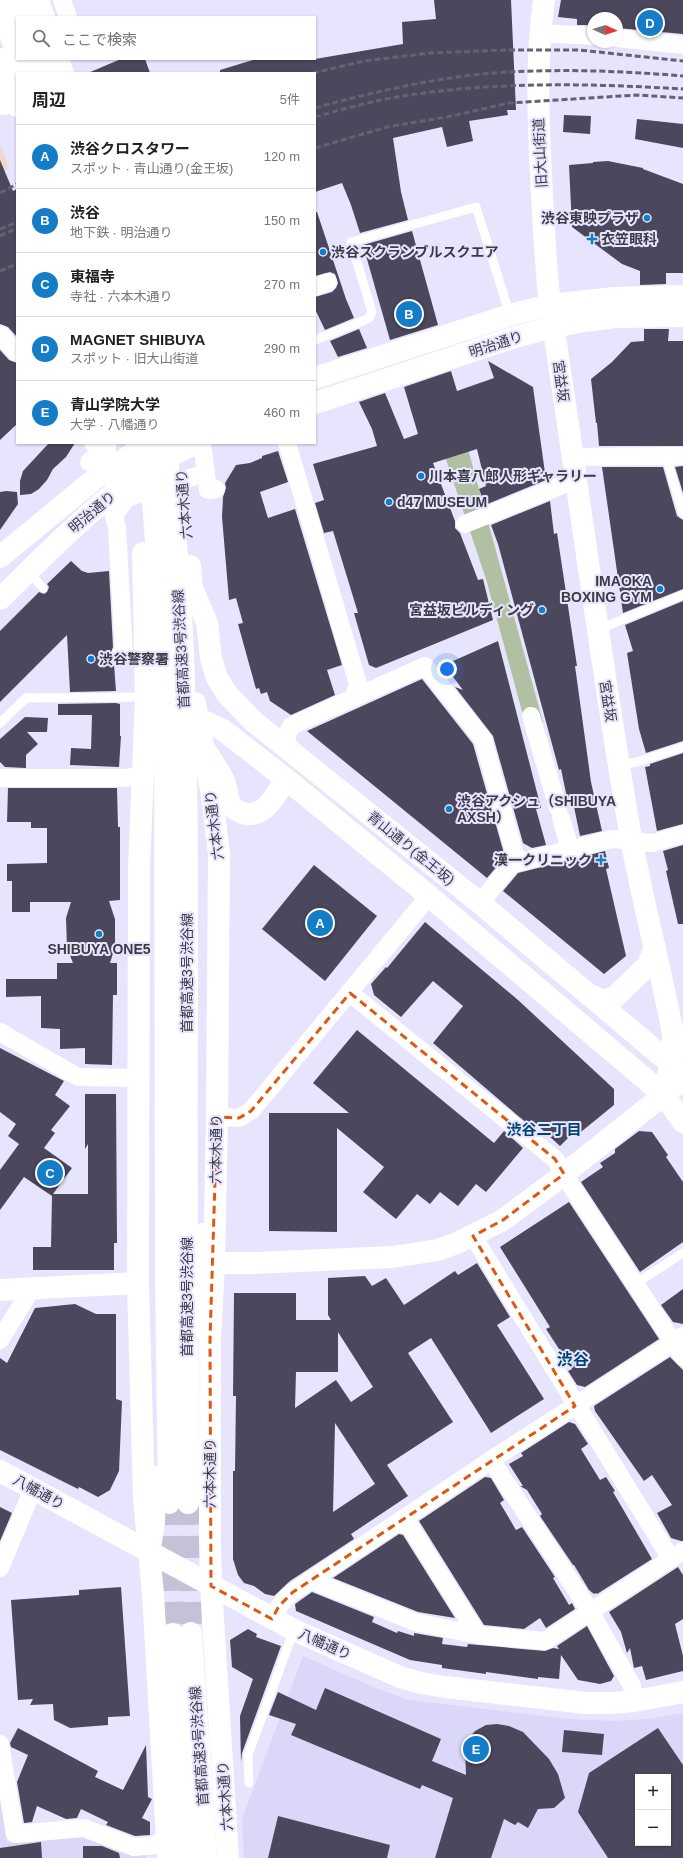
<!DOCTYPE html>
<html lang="ja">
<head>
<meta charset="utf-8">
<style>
	body { margin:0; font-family:Arial,"Noto Sans JP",sans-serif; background:#f6f6f6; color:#222 }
	.controls { position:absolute; right:12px; bottom:12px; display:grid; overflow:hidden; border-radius:0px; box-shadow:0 1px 3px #0004 }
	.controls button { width:36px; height:36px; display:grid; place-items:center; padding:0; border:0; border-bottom:1px solid #e0e0e0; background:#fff; color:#222; font:20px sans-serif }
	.compass { position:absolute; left:587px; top:12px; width:36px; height:36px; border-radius:50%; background:#fff; box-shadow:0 1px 3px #0004; rotate:93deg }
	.you { position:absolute; left:447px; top:669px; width:14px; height:14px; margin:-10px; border:3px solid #fff; border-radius:50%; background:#1a73e8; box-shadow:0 0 0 6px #1a73e833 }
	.badge { display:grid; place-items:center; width:26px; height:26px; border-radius:50%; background:#157cc7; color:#fff; font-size:13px; font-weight:700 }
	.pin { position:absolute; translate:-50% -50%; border:2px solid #fff; box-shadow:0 1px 4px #0006 }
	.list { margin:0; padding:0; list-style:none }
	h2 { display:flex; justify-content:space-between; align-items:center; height:52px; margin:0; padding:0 16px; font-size:17px }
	h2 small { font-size:13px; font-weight:400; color:#767676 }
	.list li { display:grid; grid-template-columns:26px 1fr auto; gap:12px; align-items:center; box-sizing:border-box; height:64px; padding:0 16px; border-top:1px solid #e0e0e0 }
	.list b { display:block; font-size:15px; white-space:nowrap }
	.list p { margin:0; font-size:13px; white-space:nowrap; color:#767676 }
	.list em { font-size:13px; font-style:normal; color:#767676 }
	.icon { flex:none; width:22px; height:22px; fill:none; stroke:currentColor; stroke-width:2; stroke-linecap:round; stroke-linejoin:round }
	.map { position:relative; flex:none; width:683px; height:1858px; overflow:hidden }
	.search { position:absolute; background:#fff; box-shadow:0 1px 3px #0004; left:16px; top:16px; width:300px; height:44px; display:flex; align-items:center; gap:10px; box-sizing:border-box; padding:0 14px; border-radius:0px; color:#767676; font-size:15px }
	.panel { position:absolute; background:#fff; box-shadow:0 1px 3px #0004; left:16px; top:72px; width:300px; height:372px; border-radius:0px }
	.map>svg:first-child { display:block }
</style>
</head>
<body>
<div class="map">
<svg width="683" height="1858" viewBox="0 0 683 1858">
	<rect width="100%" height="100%" fill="#e7e4fd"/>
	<path fill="#edd9ca" d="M0 144 9 168 0 173Z"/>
	<g fill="#dbd7f8" fill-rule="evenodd">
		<path d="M303 1656 378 1689 409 1700 568 1719 615 1721 647 1719 683 1713V1858H244L242 1819ZM638 1777H668V1843H638Z"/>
		<path d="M0 1797 7 1842 84 1833 144 1853 146 1858H0Z"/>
	</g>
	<path fill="#b1c0a2" d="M454 398 543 722 526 726 486 579 426 400Z"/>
	<g fill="#4b485d" fill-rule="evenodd">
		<path d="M434 0H511L516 110H507L508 115 469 121 473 141 447 147 442 127 393 138 401 192 408 220 360 233 351 205 342 183 315 192V73H220V70L256 59H315L403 44 402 22 436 19Z"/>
		<path d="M561 0H683V34L617 28V18H593V25H577V19L558 17Z"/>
		<path d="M121 59H145L150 73H88Z"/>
		<path d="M564 115 591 116 590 134 563 132Z"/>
		<path d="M637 119 683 124V148L635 139Z"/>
		<path d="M0 160 13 191 17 189V337L8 327 0 324Z"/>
		<path d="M608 161 643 168V169L683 184V273H666V284L640 285V271L622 264 572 227 569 165 593 163V162Z"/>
		<path d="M315 212H317L346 299 354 318 325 330 315 309V297L332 292 336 288 338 283 335 274 330 272 315 276Z"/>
		<path d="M412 231 438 325 390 340 363 245Z"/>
		<path d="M359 329 367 348 338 357 330 341Z"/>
		<path d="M644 329H669L668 341H683V446H599L597 423H596L591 379 612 362 631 342 644 341Z"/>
		<path d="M0 350 9 360 17 363V424L0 440Z"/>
		<path d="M488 361 533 387 546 480 485 505 479 489 486 486 477 449 433 463 455 521V528L460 533 478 580 483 579 493 620 376 668 369 665 354 613H358L333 531 324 533 315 503 324 500 313 464 377 446 372 429 359 402 385 393 404 439 418 434 404 387 451 371 457 391 494 378Z"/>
		<path d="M49 443H75L66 457 53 469 47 480 39 489 31 494 20 495V481L23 471Z"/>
		<path d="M278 451 288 482 260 492 268 518 295 509 342 665 327 670 335 695 291 715 270 701 267 692 261 694 259 688 256 689 238 624 243 623 236 598 229 600 222 517 223 497 226 488 225 483 236 465 250 463 262 458V456Z"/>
		<path d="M683 466V493L675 467Z"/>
		<path d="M602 467H663L677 516 683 520V589L623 613Z"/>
		<path d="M6 491 17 492 18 504 0 530V492Z"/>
		<path d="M550 501 554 534 557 533 577 666H575L591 782 602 831 580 836 573 802 568 803 561 769 559 770 498 544 491 525Z"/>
		<path d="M71 561 82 571 88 573 109 571 113 647 110 655 114 664 116 691 70 692 67 635 0 702V631L39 592 44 594 47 592 49 587 47 584Z"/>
		<path d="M683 601V741L646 753 639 729 627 653 633 651 625 625Z"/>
		<path d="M498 641 541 808 536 809 546 845 532 848 523 843 493 736 455 687 463 690 444 665Z"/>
		<path d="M422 679 473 744 505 857 487 878 307 731Z"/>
		<path d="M116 703 120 704V736H121L119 767 70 765 71 748 91 749 92 715H58V704Z"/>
		<path d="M25 717 48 718 47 732H27L38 744 26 755V768L5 767 0 762V739Z"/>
		<path d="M683 753V824L657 831 645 767 650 766V764Z"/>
		<path d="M8 788H117L118 827H120V900L109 901 115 919V947L110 963H117V995H113L112 1065 85 1064V1048L60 1049V1029L41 1028V996L6 997V979H57V963H73L67 948 66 918 71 902H30V912H12V881H7V864L47 863V828H31V822H7Z"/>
		<path d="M683 845V924H678L666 871 668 870 663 851Z"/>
		<path d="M605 851 609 868 606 869 626 956 604 974 503 891 518 873Z"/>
		<path d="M314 865 377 916 325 981 262 929Z"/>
		<path d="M425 922 518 1000 614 1089V1105L576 1136 573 1133 560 1146 536 1124 533 1128 517 1115 433 1043 463 1006 433 981 401 1017 374 995 371 984 386 967 387 968Z"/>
		<path d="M357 1030 494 1143 504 1131 523 1148 486 1192 476 1184 458 1206 440 1192 430 1204 417 1194 396 1219 363 1192 384 1167 337 1128V1232L269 1231V1113H349L313 1083Z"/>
		<path d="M0 1048 64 1081 55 1095 70 1106 51 1130 55 1133 44 1148 72 1168 53 1194H88V1144L85 1149V1094H116L117 1243H114V1270H33V1247H51L52 1196 24 1177 0 1210V1170L19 1144 8 1136 16 1124 0 1112Z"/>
		<path d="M639 1131 652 1132 668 1155 666 1157 683 1182V1242L640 1272 581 1182 603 1167 600 1163 615 1153V1149Z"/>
		<path d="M569 1202 659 1339 585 1387 577 1385 568 1371 572 1369 546 1329 550 1327 500 1247Z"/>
		<path d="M477 1263 510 1317 497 1325 544 1399 491 1433 431 1338 408 1353 453 1422 387 1465 408 1496 351 1534 354 1539 290 1581 274 1596 265 1594 254 1586 244 1583 238 1575 233 1559V1471H235L236 1396H233L234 1293H296V1320H331L328 1315V1278L365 1276 372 1286 386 1278 404 1305 455 1271 458 1275ZM338 1332 373 1387 351 1402 336 1380 295 1408 296 1372H338ZM335 1423 375 1484 333 1512Z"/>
		<path d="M683 1289V1324L673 1322 661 1305Z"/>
		<path d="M75 1304 96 1314H116V1399L122 1401 119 1471 110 1490 98 1497 79 1487 78 1489 0 1450V1358L7 1363 35 1308Z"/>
		<path d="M670 1357 683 1370V1541H681L671 1538 657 1513 672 1505 652 1475 644 1481 595 1411 594 1406Z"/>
		<path d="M569 1422 575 1424 588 1444 581 1449 600 1480 606 1477 615 1491 613 1492 652 1559 597 1594 596 1593 594 1594 589 1590 574 1565H573L540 1516 542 1514 527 1490 520 1486H523L509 1464 523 1456 521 1453Z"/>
		<path d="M485 1477 491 1478 504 1500 500 1503 516 1530 522 1527 555 1577 553 1578 569 1605 572 1603 575 1609 546 1628 540 1618 524 1629 484 1625 419 1521Z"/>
		<path d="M0 1507 12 1513 0 1541Z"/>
		<path d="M399 1534 403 1535 455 1618 418 1612 333 1578Z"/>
		<path d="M678 1567 683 1575V1619L675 1624 683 1656V1671L646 1680 642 1666 634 1668 630 1648 627 1653 621 1632 609 1612Z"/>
		<path d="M121 1587 130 1716 108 1717V1725L70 1728 54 1720 53 1704 30 1705 33 1699 18 1700 11 1600 79 1595V1590Z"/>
		<path d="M312 1592 374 1617 372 1622 397 1633 398 1631 414 1636V1633L443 1638 442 1644 467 1647 468 1644 545 1651 553 1648 559 1649 557 1646 587 1626 614 1676 611 1681 600 1684 578 1680 561 1655 559 1679 538 1677V1679L486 1672V1674L442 1668V1665L410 1660 296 1611 295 1604Z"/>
		<path d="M248 1629 257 1634 256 1637 281 1646 242 1753 241 1762 240 1716 253 1679 232 1667 230 1640Z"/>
		<path d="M325 1688 441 1739 432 1761 466 1775 465 1747 469 1738 475 1731 486 1725 497 1724 509 1726 523 1732 549 1759 558 1774 565 1798 554 1808 538 1809 528 1828 518 1822 515 1825 504 1819 491 1858H435L453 1798 422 1785 420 1789 291 1735 296 1724 269 1715 278 1692 316 1710Z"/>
		<path d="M18 1728 98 1771 95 1777 123 1790 146 1745 148 1797 152 1799 142 1818 150 1822V1835L135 1836 106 1825 108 1822 81 1809 77 1818 66 1819 37 1806 32 1822 24 1823 17 1782 28 1755 11 1747 10 1743Z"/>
		<path d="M658 1728 683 1765V1858H608L578 1812 589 1773ZM638 1777H668V1843H638Z"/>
		<path d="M564 1730 604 1734 602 1755 562 1752Z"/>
		<path d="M278 1816 390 1845 387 1858H268Z"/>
		<path d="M41 1842 42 1858H0V1848Z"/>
		<path d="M83 1846H102L119 1853 120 1858H83Z"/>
	</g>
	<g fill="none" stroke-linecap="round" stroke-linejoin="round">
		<g stroke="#c5c2d8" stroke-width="22" stroke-dasharray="22 11" stroke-linecap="butt">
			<path d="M169 1503 173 1634"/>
			<path d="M188 1503 191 1633"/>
		</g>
		<g stroke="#fff" stroke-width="9">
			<path d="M315 340 363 321 369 318 372 312 351 242 476 207 510 315"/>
			<path d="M666 456 683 514"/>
			<path d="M28 572 43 588"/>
			<path d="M597 630 683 595"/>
			<path d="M0 723 26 698 146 697"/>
			<path d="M619 765 637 762 683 747"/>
			<path d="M635 1284 683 1253"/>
			<path d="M249 1783 248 1755 294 1630"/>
		</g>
		<g stroke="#fff" stroke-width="18">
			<path d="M62 0 68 17"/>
			<path d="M540 33 593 36"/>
			<path d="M617 38 683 45"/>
			<path d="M0 91 4 106"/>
			<path d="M315 287 328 282"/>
			<path d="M0 334 17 353"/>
			<path d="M93 443 106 447 112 478 127 498 114 516 117 528 124 653 120 655"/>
			<path d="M202 443 208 490 216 489"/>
			<path d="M287 443 358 684 354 697"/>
			<path d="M572 457 683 456"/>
			<path d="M89 462 106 447 108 443"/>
			<path d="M127 498 206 473"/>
			<path d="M465 524 575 480"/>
			<path d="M531 716 558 808"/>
			<path d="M290 751 286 737 291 726 425 666 483 739 517 862"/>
			<path d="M0 778H124L143 776"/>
			<path d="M561 818 570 849"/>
			<path d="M480 903 512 864 612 839 653 843 683 834"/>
			<path d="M350 993 555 1159 572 1187 683 1357"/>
			<path d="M0 1032 78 1077 139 1078"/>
			<path d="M217 1117 239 1118 251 1111 429 896"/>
			<path d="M473 1236 671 1559"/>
			<path d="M0 1340 32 1288"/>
			<path d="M491 1460 590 1611 632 1686 634 1701"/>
			<path d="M397 1523 409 1525 478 1635"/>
			<path d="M0 1568 33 1489"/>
			<path d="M310 1580 415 1622 478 1635 545 1641 683 1551"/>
			<path d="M272 1619C278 1608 283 1599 293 1592L491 1460 683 1336"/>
			<path d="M0 1744 15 1834 84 1828 134 1847 157 1845 167 1834"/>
		</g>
		<g stroke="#fff" stroke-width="22">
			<path d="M544 0C536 58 538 116 541 174 543 218 545 261 550 305 578 483 600 661 631 838 643 904 661 969 673 1034V1051L664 1095"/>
			<path d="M146 697 139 868 138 1283 144 1499 153 1594 168 1858"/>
			<path d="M195 703 212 795 219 854 217 1117 214 1263 210 1340V1539L211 1586 228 1858"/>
			<path d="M589 995 602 1000 614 998 648 965 655 947"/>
			<path d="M214 1263H252L393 1257 438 1250 457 1243 503 1220 554 1182 675 1086"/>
			<path d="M0 1290 138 1283"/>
			<path d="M0 1471 294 1630 400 1677 421 1683 445 1687 586 1703H611L634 1701 683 1692"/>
		</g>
		<g stroke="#fff" stroke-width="22">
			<path d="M315 378 510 315 550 305 614 298 683 296"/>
			<path d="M315 403 512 338 553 327 585 321 615 317 683 316"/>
			<path d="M0 557 96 478 149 443"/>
			<path d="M0 599C60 541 119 476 197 443"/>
		</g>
		<g stroke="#fff" stroke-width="22">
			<path d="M17 0 23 17"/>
			<path d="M38 0 44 17"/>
			<path d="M0 6 17 54"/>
			<path d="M0 59 17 106"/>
			<path d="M21 59 26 73"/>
			<path d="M38 59 43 73"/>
			<path d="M58 59 63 73"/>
			<path d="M146 443 152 487 165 667 166 1279 169 1503"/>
			<path d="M165 443C188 612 187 784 187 954 186 1137 187 1320 188 1503"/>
			<path d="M143 553 146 697 148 704 152 708 197 718 223 730 286 779 429 896 664 1095 683 1122"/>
			<path d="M190 566 192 588 207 623 211 658 217 678 227 694 253 721 480 903 683 1074"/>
			<path d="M202 745C209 756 217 767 223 779 228 787 226 797 231 805 235 810 240 813 247 814 266 816 277 793 286 779"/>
			<path d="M202 1234V1286L210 1340"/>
			<path d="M149 1553 154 1523 155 1477"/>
			<path d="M191 1633 206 1858"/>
			<path d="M173 1634 188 1858"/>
		</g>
		<g stroke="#646270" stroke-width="3" stroke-dasharray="6 3" stroke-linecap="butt">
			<path d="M313 73 364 61 430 53 506 50H579L683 61"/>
			<path d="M315 108C377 91 442 76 507 72 566 69 624 71 683 76"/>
			<path d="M315 117C336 111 358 105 380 100 480 81 582 83 683 89"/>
			<path d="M315 148 387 127 447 117 509 103 637 95 683 98"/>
			<path d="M0 193 17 184"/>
			<path d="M0 229 17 222"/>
			<path d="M0 236 17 228"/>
			<path d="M0 271 17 264"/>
		</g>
	</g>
	<path fill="none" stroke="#df580f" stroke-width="3" stroke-dasharray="8 5" stroke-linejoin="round" d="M350 993 555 1159 564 1174 503 1220 473 1236 575 1406 293 1592 279 1606 272 1619 211 1586 210 1340 217 1117 239 1118 251 1111Z"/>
	<g fill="#157cc7" stroke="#e7e4fd" stroke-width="1.5">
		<circle cx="647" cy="218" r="4"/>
		<path d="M590 233h4v4h4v4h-4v4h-4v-4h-4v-4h4z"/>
		<circle cx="323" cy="252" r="4"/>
		<circle cx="421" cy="476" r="4"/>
		<circle cx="389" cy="502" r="4"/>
		<circle cx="660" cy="589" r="4"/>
		<circle cx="542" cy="610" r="4"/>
		<circle cx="91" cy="659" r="4"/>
		<circle cx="449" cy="809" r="4"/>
		<path d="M599 854h4v4h4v4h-4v4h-4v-4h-4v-4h4z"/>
		<circle cx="99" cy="934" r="4"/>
	</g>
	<g text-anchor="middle" stroke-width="4" stroke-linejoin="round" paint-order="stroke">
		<g font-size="14" fill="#3c3b45" stroke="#e7e4fd">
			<text transform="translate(540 153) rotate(-93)" y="5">旧大山街道</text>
			<text transform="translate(496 344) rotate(-18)" y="5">明治通り</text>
			<text transform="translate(561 381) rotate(82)" y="5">宮益坂</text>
			<text transform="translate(184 504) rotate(-95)" y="5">六本木通り</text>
			<text transform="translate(92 512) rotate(-40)" y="5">明治通り</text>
			<text transform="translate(181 649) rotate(-93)" y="5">首都高速3号渋谷線</text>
			<text transform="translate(608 701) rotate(81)" y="5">宮益坂</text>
			<text transform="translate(214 825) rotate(-97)" y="5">六本木通り</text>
			<text transform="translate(411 848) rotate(39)" y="5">青山通り(金王坂)</text>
			<text transform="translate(187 973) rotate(-90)" y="5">首都高速3号渋谷線</text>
			<text transform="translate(216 1149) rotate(-89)" y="5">六本木通り</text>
			<text transform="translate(187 1297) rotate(-90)" y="5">首都高速3号渋谷線</text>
			<text transform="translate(210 1473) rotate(-90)" y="5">六本木通り</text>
			<text transform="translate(39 1492) rotate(29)" y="5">八幡通り</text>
			<text transform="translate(325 1644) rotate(24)" y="5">八幡通り</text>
			<text transform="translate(199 1746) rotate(-94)" y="5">首都高速3号渋谷線</text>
			<text transform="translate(225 1796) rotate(-94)" y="5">六本木通り</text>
		</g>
		<g font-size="14" font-weight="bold" fill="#3c3b45" stroke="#e7e4fd" text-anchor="start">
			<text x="639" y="223" text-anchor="end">渋谷東映プラザ</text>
			<text x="601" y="244">衣笠眼科</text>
			<text x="331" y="257">渋谷スクランブルスクエア</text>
			<text x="429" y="481">川本喜八郎人形ギャラリー</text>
			<text x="397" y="507">d47 MUSEUM</text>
			<text x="652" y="586" text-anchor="end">IMAOKA<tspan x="652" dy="16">BOXING GYM</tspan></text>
			<text x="534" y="615" text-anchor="end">宮益坂ビルディング</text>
			<text x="99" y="664">渋谷警察署</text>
			<text x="457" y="806">渋谷アクシュ（SHIBUYA<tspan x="457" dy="16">AXSH）</tspan></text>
			<text x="592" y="865" text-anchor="end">漢一クリニック</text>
			<text x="99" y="954" text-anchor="middle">SHIBUYA ONE5</text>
		</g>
		<g font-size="15" font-weight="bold" fill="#004473" stroke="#e7e4fd">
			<text x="544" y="1135">渋谷二丁目</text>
		</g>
		<g font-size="16" font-weight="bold" fill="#004473" stroke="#e7e4fd">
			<text x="573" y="1365">渋谷</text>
		</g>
	</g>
</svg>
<div class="controls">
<button>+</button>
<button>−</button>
</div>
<svg class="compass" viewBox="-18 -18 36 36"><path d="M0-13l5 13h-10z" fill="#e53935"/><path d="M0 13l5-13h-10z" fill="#767676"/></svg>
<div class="you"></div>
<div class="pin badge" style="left:320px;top:923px">A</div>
<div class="pin badge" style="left:409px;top:314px">B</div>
<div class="pin badge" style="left:50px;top:1173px">C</div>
<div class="pin badge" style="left:650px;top:23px">D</div>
<div class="pin badge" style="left:476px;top:1749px">E</div>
<div class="search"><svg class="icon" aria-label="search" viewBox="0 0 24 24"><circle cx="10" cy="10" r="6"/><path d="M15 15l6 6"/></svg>ここで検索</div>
<section class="panel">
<h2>周辺<small>5件</small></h2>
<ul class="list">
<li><span class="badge">A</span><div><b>渋谷クロスタワー</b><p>スポット · 青山通り(金王坂)</p></div><em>120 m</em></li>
<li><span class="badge">B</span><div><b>渋谷</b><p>地下鉄 · 明治通り</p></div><em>150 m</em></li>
<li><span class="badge">C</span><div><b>東福寺</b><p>寺社 · 六本木通り</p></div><em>270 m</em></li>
<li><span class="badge">D</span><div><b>MAGNET SHIBUYA</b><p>スポット · 旧大山街道</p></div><em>290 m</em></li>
<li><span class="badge">E</span><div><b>青山学院大学</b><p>大学 · 八幡通り</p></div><em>460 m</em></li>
</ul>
</section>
</div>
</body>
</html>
